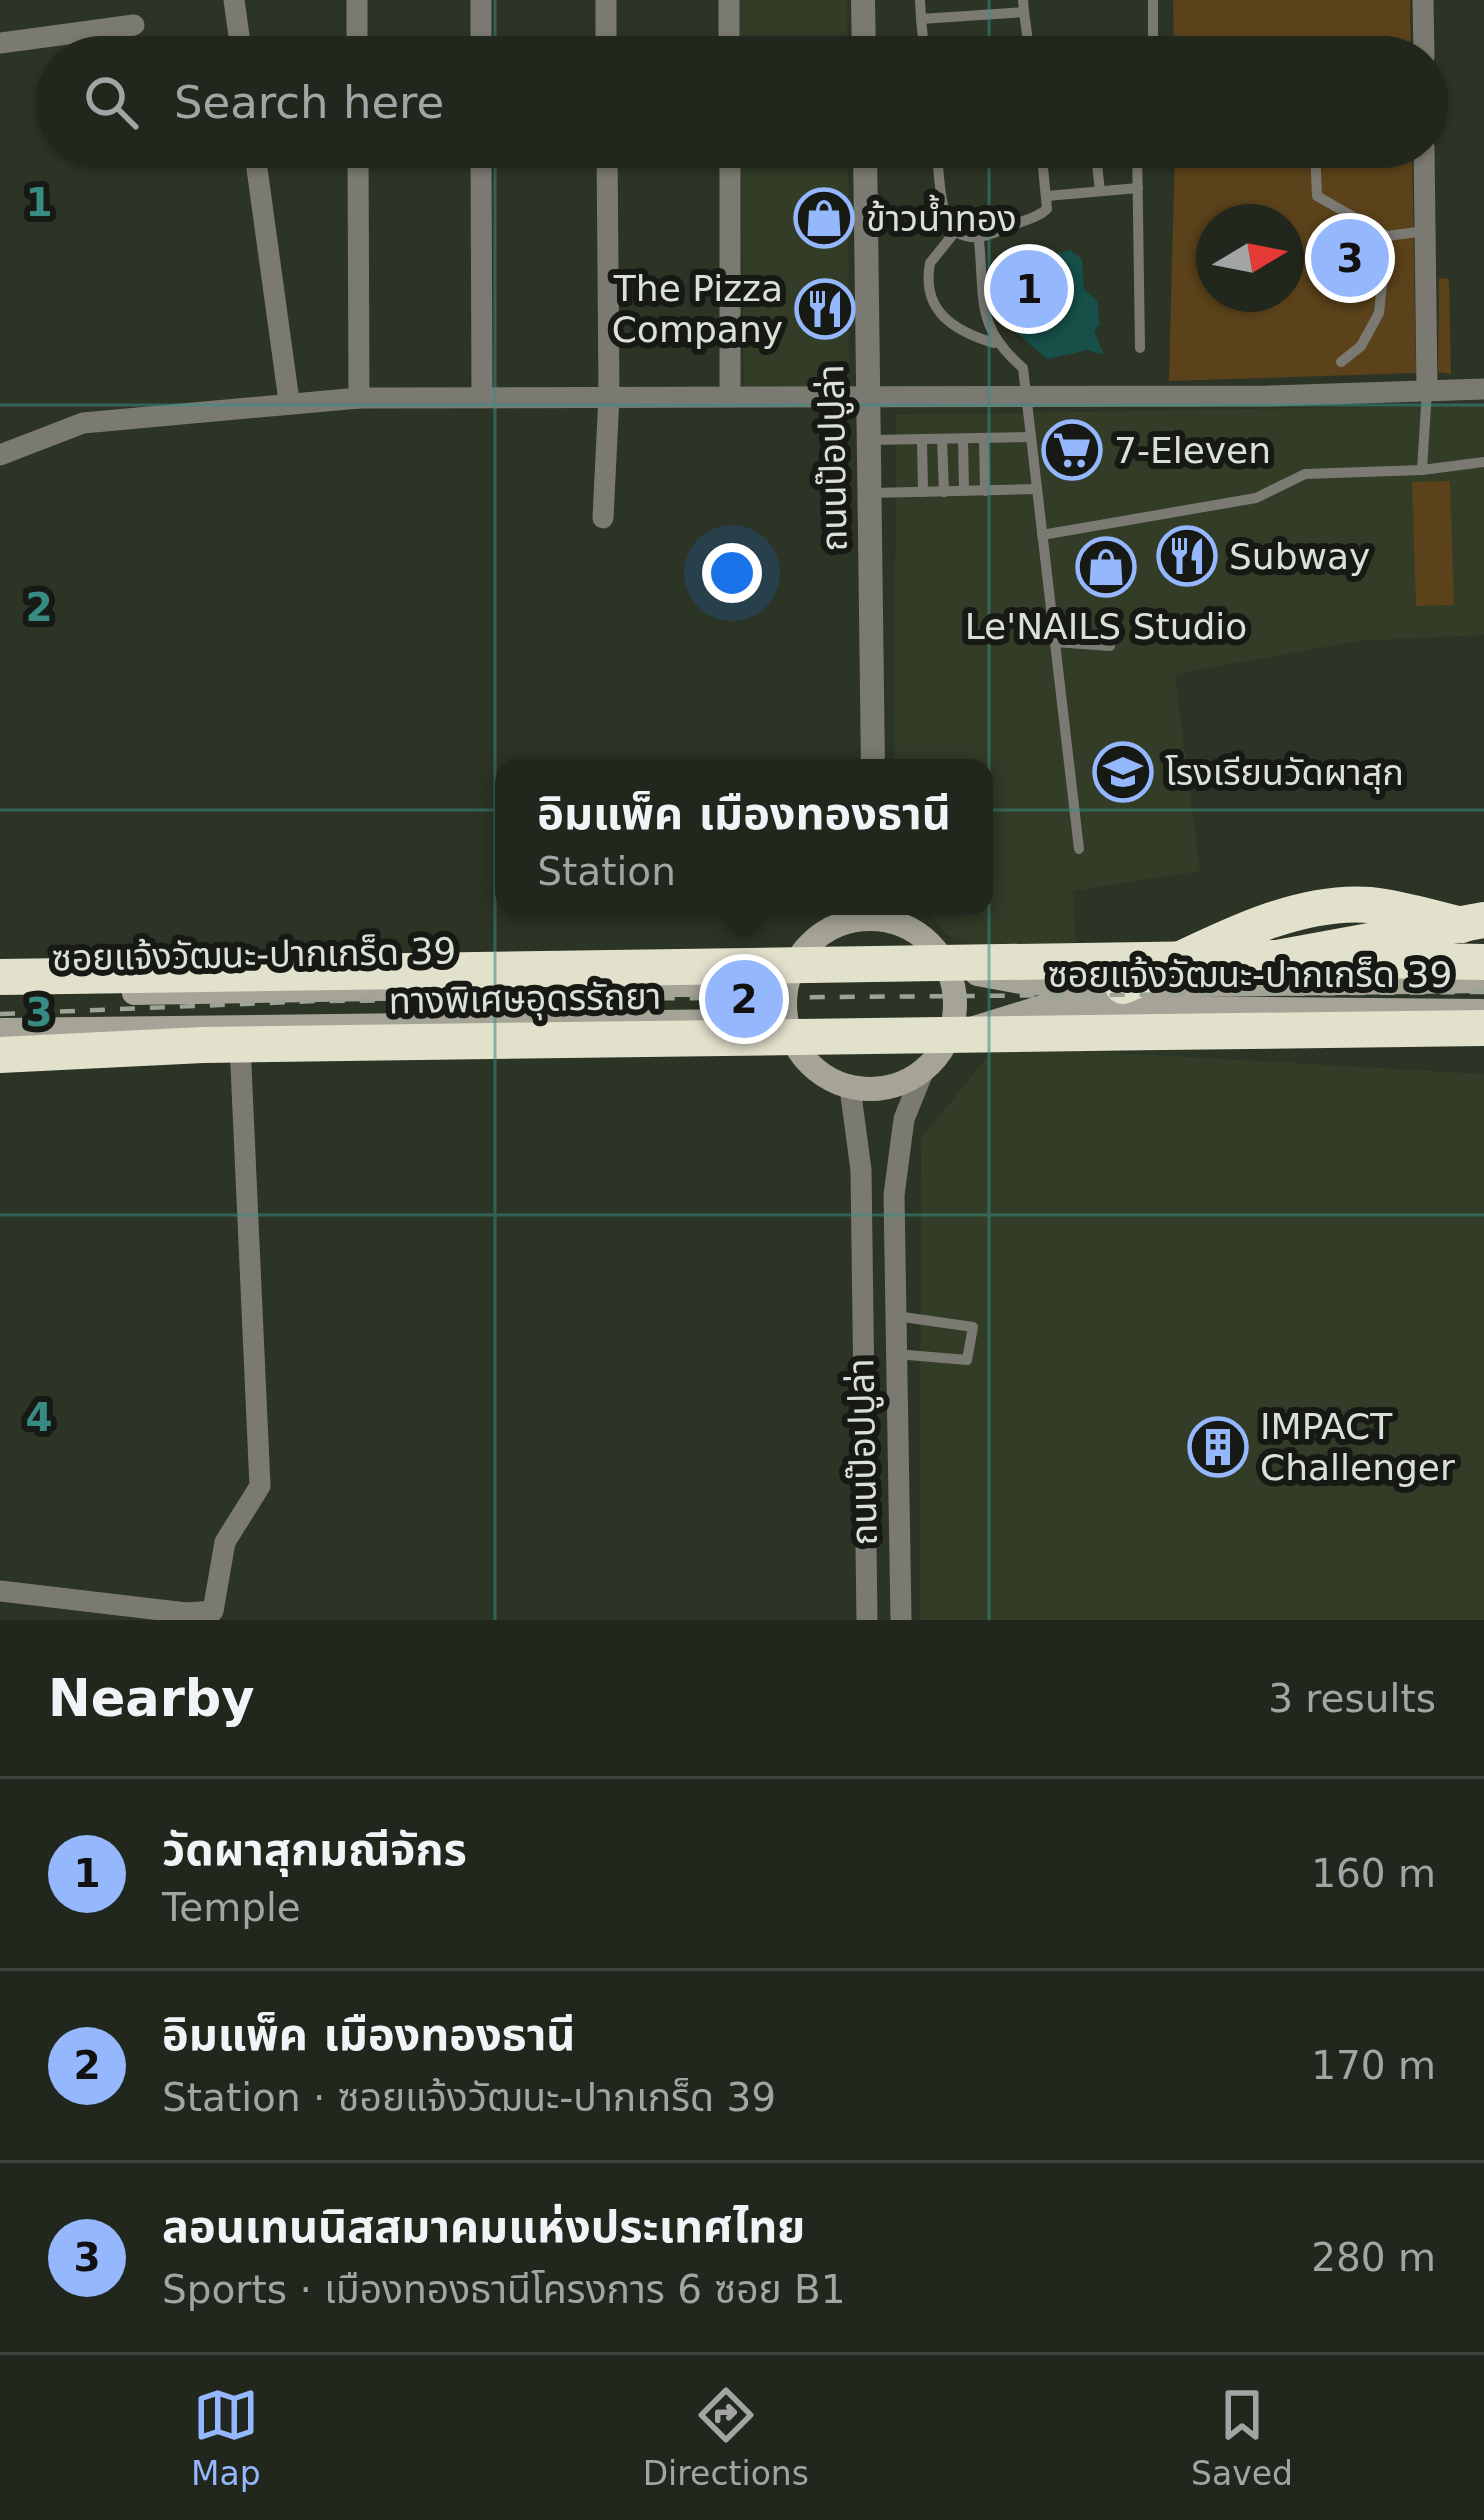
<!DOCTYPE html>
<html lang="en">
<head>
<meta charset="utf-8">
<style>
	body { margin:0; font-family:"DejaVu Sans","Noto Sans Thai",sans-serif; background:#292f25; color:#f1f3f6 }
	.compass { position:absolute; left:1196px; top:204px; width:108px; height:108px; border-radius:50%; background:#21271c; box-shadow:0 3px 9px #0004; rotate:80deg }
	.you { position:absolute; left:732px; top:573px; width:42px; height:42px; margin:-30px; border:9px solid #fff; border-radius:50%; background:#1a73e8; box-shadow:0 0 0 18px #1a73e833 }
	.badge { display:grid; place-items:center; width:78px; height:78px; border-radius:50%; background:#94b7fd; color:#111; font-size:39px; font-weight:700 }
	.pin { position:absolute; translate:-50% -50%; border:6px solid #fff; box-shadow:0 3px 12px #0006 }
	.popup { position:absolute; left:495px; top:759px; width:498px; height:156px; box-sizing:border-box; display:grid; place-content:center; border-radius:24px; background:#21271c; filter:drop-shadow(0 3px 9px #0005); font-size:39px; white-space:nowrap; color:#a2a5a3 }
	.popup b { font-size:45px; color:#f1f3f6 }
	.popup::after { content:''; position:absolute; left:50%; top:100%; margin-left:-24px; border:24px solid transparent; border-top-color:#21271c }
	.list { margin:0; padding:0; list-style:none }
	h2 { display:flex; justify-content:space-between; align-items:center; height:156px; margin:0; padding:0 48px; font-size:51px }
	h2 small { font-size:39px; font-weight:400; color:#a2a5a3 }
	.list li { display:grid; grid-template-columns:78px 1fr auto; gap:36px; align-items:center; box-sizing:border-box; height:192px; padding:0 48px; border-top:3px solid #3e443b }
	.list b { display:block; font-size:45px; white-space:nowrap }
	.list p { margin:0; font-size:39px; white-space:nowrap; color:#a2a5a3 }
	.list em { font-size:39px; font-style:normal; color:#a2a5a3 }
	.icon { flex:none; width:66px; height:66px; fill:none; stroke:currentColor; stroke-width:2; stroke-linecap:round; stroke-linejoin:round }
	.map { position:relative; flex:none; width:1484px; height:1620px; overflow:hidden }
	.search { position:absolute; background:#21271c; box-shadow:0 3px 9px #0004; left:36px; right:36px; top:36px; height:132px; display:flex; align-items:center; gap:30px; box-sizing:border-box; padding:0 42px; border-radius:66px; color:#a2a5a3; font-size:45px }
	.sheet { height:732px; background:#21271c }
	nav { display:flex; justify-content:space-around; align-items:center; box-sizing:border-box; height:168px; border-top:3px solid #3e443b; background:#21271c; font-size:33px; color:#a2a5a3 }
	nav a { display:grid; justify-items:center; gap:6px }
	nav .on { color:#94b7fd }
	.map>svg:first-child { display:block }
</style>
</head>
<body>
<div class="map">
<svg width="1484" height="1620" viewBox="0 0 1484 1620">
	<rect width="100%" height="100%" fill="#2c3425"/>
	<g fill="#323c27">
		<path d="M739 0H847V57H740Z"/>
		<path d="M741 147H848L849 390 744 391Z"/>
		<path d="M1484 405V635L1360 641 1175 674 1200 871 1073 891 1076 943 978 946 945 934 925 906H984V768H894L896 415Z"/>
		<path d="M996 1046 1484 1074V1620H920L921 1138Z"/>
	</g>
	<g fill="#5b421a" fill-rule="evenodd">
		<path d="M1173 0H1410L1411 57H1174Z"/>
		<path d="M1175 147H1412L1416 373 1169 381ZM1214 222H1286V294H1214Z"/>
		<path d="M1439 278 1449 279 1451 374 1438 372Z"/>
		<path d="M1450 481 1454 605 1416 606 1412 482Z"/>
	</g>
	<path fill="#165049" d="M1031 244 1051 255 1070 250 1082 259 1084 289 1097 301 1100 325 1094 330 1104 355 1088 350 1047 359 1011 328 1008 268Z"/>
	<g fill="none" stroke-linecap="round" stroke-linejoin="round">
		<g stroke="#7b7a72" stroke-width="10">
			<path d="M920 0 921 19 1024 12 1023 0"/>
			<path d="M1024 12 1030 57"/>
			<path d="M921 19 925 57"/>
			<path d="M1135 57 1153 42V0"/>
			<path d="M936 147C942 195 937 262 1005 228 1019 221 1035 220 1047 209L1041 147"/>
			<path d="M1095 147 1100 191"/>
			<path d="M1137 147 1140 348"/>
			<path d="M1315 147 1317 196 1387 236"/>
			<path d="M1047 196 1138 188"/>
			<path d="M955 232 930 263C921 311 954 331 994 343"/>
			<path d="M979 241C985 300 975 327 1023 368L1079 849"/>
			<path d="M1341 362 1361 346 1379 313 1387 236 1425 231"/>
			<path d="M984 438 985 491"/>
			<path d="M942 439 944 492"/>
			<path d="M963 439 964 491"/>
			<path d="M871 440 1031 437"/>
			<path d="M922 440 923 492"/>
			<path d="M1422 470 1484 462"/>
			<path d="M872 493 1037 489"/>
			<path d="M1042 535 1256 498 1305 474 1422 470 1427 390"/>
			<path d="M1055 642 1110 646"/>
			<path d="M896 1316 973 1327 967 1360 896 1354"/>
		</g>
		<g stroke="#7b7a72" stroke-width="21">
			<path d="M234 0 242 57"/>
			<path d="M357 0V57"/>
			<path d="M481 0V57"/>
			<path d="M606 0V57"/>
			<path d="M729 0V57"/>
			<path d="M1423 0 1424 57"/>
			<path d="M0 43 134 25"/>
			<path d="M254 147 289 401"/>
			<path d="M358 147 359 398"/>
			<path d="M481 147 482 397"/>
			<path d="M730 147V394"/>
			<path d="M1424 147 1427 389"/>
			<path d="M0 455 83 423 359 398 1270 396 1484 389"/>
			<path d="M603 518 609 396 607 147"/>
			<path d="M850 1088 861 1170 867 1620"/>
			<path d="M0 1591 186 1613 213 1611 225 1542 260 1486 240 1044"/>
			<path d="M901 1620 894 1195 904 1119 923 1072"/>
		</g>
		<g stroke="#7b7a72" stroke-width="24">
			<path d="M863 0 864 57"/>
			<path d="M865 147 873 768"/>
			<path d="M892 906 896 922"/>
			<path d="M851 921 854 906"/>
		</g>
		<g stroke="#a5a496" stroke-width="24">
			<circle cx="870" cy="1004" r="85"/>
			<path d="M977 974 1026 983 1123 986 1484 981"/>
			<path d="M632 985H734L764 975"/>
			<path d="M134 993 442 988"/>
			<path d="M974 1028 1042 1007 1482 1011"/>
			<path d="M0 1030 741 1021"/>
		</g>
		<g stroke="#e2e1cc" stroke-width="36">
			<path d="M1317 959 1484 962"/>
			<path d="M1123 986C1197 954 1286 898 1370 905 1400 908 1432 918 1462 925"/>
			<path d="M1161 1032 1484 1028"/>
		</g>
		<path stroke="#9ca397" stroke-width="4.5" stroke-dasharray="15 15" stroke-linecap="butt" d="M0 1014 317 1001 1484 992"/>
		<g stroke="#e2e1cc" stroke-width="36">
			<path d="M0 977 1277 958 1484 920"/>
			<path d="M0 1055 203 1045 1161 1032"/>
		</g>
	</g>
	<path fill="none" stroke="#388b83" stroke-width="3" stroke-opacity="0.55" d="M495 0V57M989 0V57M495 147V1620M989 147V1620M0 405H1484M0 810H1484M0 1215H1484"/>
	<defs>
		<symbol id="shop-ring" viewBox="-11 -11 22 22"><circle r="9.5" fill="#171a14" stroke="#94b7fd" stroke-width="1.5"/><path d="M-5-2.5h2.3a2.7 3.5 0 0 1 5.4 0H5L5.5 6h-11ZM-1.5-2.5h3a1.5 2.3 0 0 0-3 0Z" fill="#94b7fd"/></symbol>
		<symbol id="restaurant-ring" viewBox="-11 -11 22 22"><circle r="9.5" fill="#171a14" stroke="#94b7fd" stroke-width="1.5"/><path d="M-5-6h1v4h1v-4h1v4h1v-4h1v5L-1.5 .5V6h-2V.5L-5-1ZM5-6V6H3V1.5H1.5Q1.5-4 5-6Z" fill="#94b7fd"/></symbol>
		<symbol id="supermarket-ring" viewBox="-11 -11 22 22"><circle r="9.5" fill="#171a14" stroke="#94b7fd" stroke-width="1.5"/><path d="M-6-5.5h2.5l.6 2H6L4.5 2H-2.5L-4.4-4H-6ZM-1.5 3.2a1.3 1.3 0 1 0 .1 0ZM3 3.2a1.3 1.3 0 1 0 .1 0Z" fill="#94b7fd"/></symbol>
		<symbol id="school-ring" viewBox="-11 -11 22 22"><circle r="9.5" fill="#171a14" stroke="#94b7fd" stroke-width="1.5"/><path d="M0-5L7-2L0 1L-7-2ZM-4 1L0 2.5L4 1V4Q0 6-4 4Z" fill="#94b7fd"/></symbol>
		<symbol id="building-ring" viewBox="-11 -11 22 22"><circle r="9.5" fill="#171a14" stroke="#94b7fd" stroke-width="1.5"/><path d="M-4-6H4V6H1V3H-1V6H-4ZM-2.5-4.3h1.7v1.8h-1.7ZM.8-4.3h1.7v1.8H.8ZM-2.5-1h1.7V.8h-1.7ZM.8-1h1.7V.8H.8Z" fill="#94b7fd"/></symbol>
	</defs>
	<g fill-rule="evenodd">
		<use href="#shop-ring" x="791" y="185" width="66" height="66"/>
		<use href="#restaurant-ring" x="792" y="276" width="66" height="66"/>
		<use href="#supermarket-ring" x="1039" y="417" width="66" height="66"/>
		<use href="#restaurant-ring" x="1154" y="523" width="66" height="66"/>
		<use href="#shop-ring" x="1073" y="534" width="66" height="66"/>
		<use href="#school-ring" x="1090" y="739" width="66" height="66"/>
		<use href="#building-ring" x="1185" y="1414" width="66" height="66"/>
	</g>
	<g text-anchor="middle" stroke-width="12" stroke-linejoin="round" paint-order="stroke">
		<g font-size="36" fill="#dce1d8" stroke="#171a14" text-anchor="start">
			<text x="866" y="231">ข้าวน้ำทอง</text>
			<text x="783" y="301" text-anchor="end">The Pizza<tspan x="783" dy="41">Company</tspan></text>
			<text x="1114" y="463">7-Eleven</text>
			<text x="1229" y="569">Subway</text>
			<text x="1106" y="639" text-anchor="middle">Le'NAILS Studio</text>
			<text x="1165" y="785">โรงเรียนวัดผาสุก</text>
			<text x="1260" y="1439">IMPACT<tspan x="1260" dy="41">Challenger</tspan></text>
		</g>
		<g font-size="36" fill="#dce1d8" stroke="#171a14">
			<text transform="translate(832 458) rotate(-91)" y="13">ถนนป๊อปปูล่า</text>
			<text transform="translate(254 954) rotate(-1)" y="13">ซอยแจ้งวัฒนะ-ปากเกร็ด 39</text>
			<text x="1250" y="987">ซอยแจ้งวัฒนะ-ปากเกร็ด 39</text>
			<text transform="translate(525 998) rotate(-1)" y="13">ทางพิเศษอุดรรัถยา</text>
			<text transform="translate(862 1452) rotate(-91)" y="13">ถนนป๊อปปูล่า</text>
		</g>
	</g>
	<g font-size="39" text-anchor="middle" font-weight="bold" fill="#388b83" stroke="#171a14" stroke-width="12" stroke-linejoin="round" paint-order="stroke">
		<text x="39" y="216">1</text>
		<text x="39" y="621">2</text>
		<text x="39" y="1026">3</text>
		<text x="39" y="1431">4</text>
	</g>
</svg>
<svg class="compass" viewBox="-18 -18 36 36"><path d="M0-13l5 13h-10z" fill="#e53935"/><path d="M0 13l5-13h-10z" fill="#a2a5a3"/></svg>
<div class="you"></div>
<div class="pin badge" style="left:1029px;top:289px">1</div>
<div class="pin badge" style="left:744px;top:999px">2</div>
<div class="popup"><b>อิมแพ็ค เมืองทองธานี</b>Station</div>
<div class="pin badge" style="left:1350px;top:258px">3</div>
<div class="search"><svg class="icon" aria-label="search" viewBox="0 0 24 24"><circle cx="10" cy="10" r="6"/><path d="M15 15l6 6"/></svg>Search here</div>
</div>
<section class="sheet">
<h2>Nearby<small>3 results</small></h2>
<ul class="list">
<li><span class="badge">1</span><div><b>วัดผาสุกมณีจักร</b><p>Temple</p></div><em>160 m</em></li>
<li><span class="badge">2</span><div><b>อิมแพ็ค เมืองทองธานี</b><p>Station · ซอยแจ้งวัฒนะ-ปากเกร็ด 39</p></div><em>170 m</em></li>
<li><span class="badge">3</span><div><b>ลอนเทนนิสสมาคมแห่งประเทศไทย</b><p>Sports · เมืองทองธานีโครงการ 6 ซอย B1</p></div><em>280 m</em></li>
</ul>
</section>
<nav>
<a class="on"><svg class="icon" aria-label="map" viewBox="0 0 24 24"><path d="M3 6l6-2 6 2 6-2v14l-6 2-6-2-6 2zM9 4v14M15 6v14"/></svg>Map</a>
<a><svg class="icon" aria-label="directions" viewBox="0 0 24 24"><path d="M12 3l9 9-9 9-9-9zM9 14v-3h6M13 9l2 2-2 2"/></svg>Directions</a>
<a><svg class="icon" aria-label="saved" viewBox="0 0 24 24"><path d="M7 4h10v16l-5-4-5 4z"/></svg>Saved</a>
</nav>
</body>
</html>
